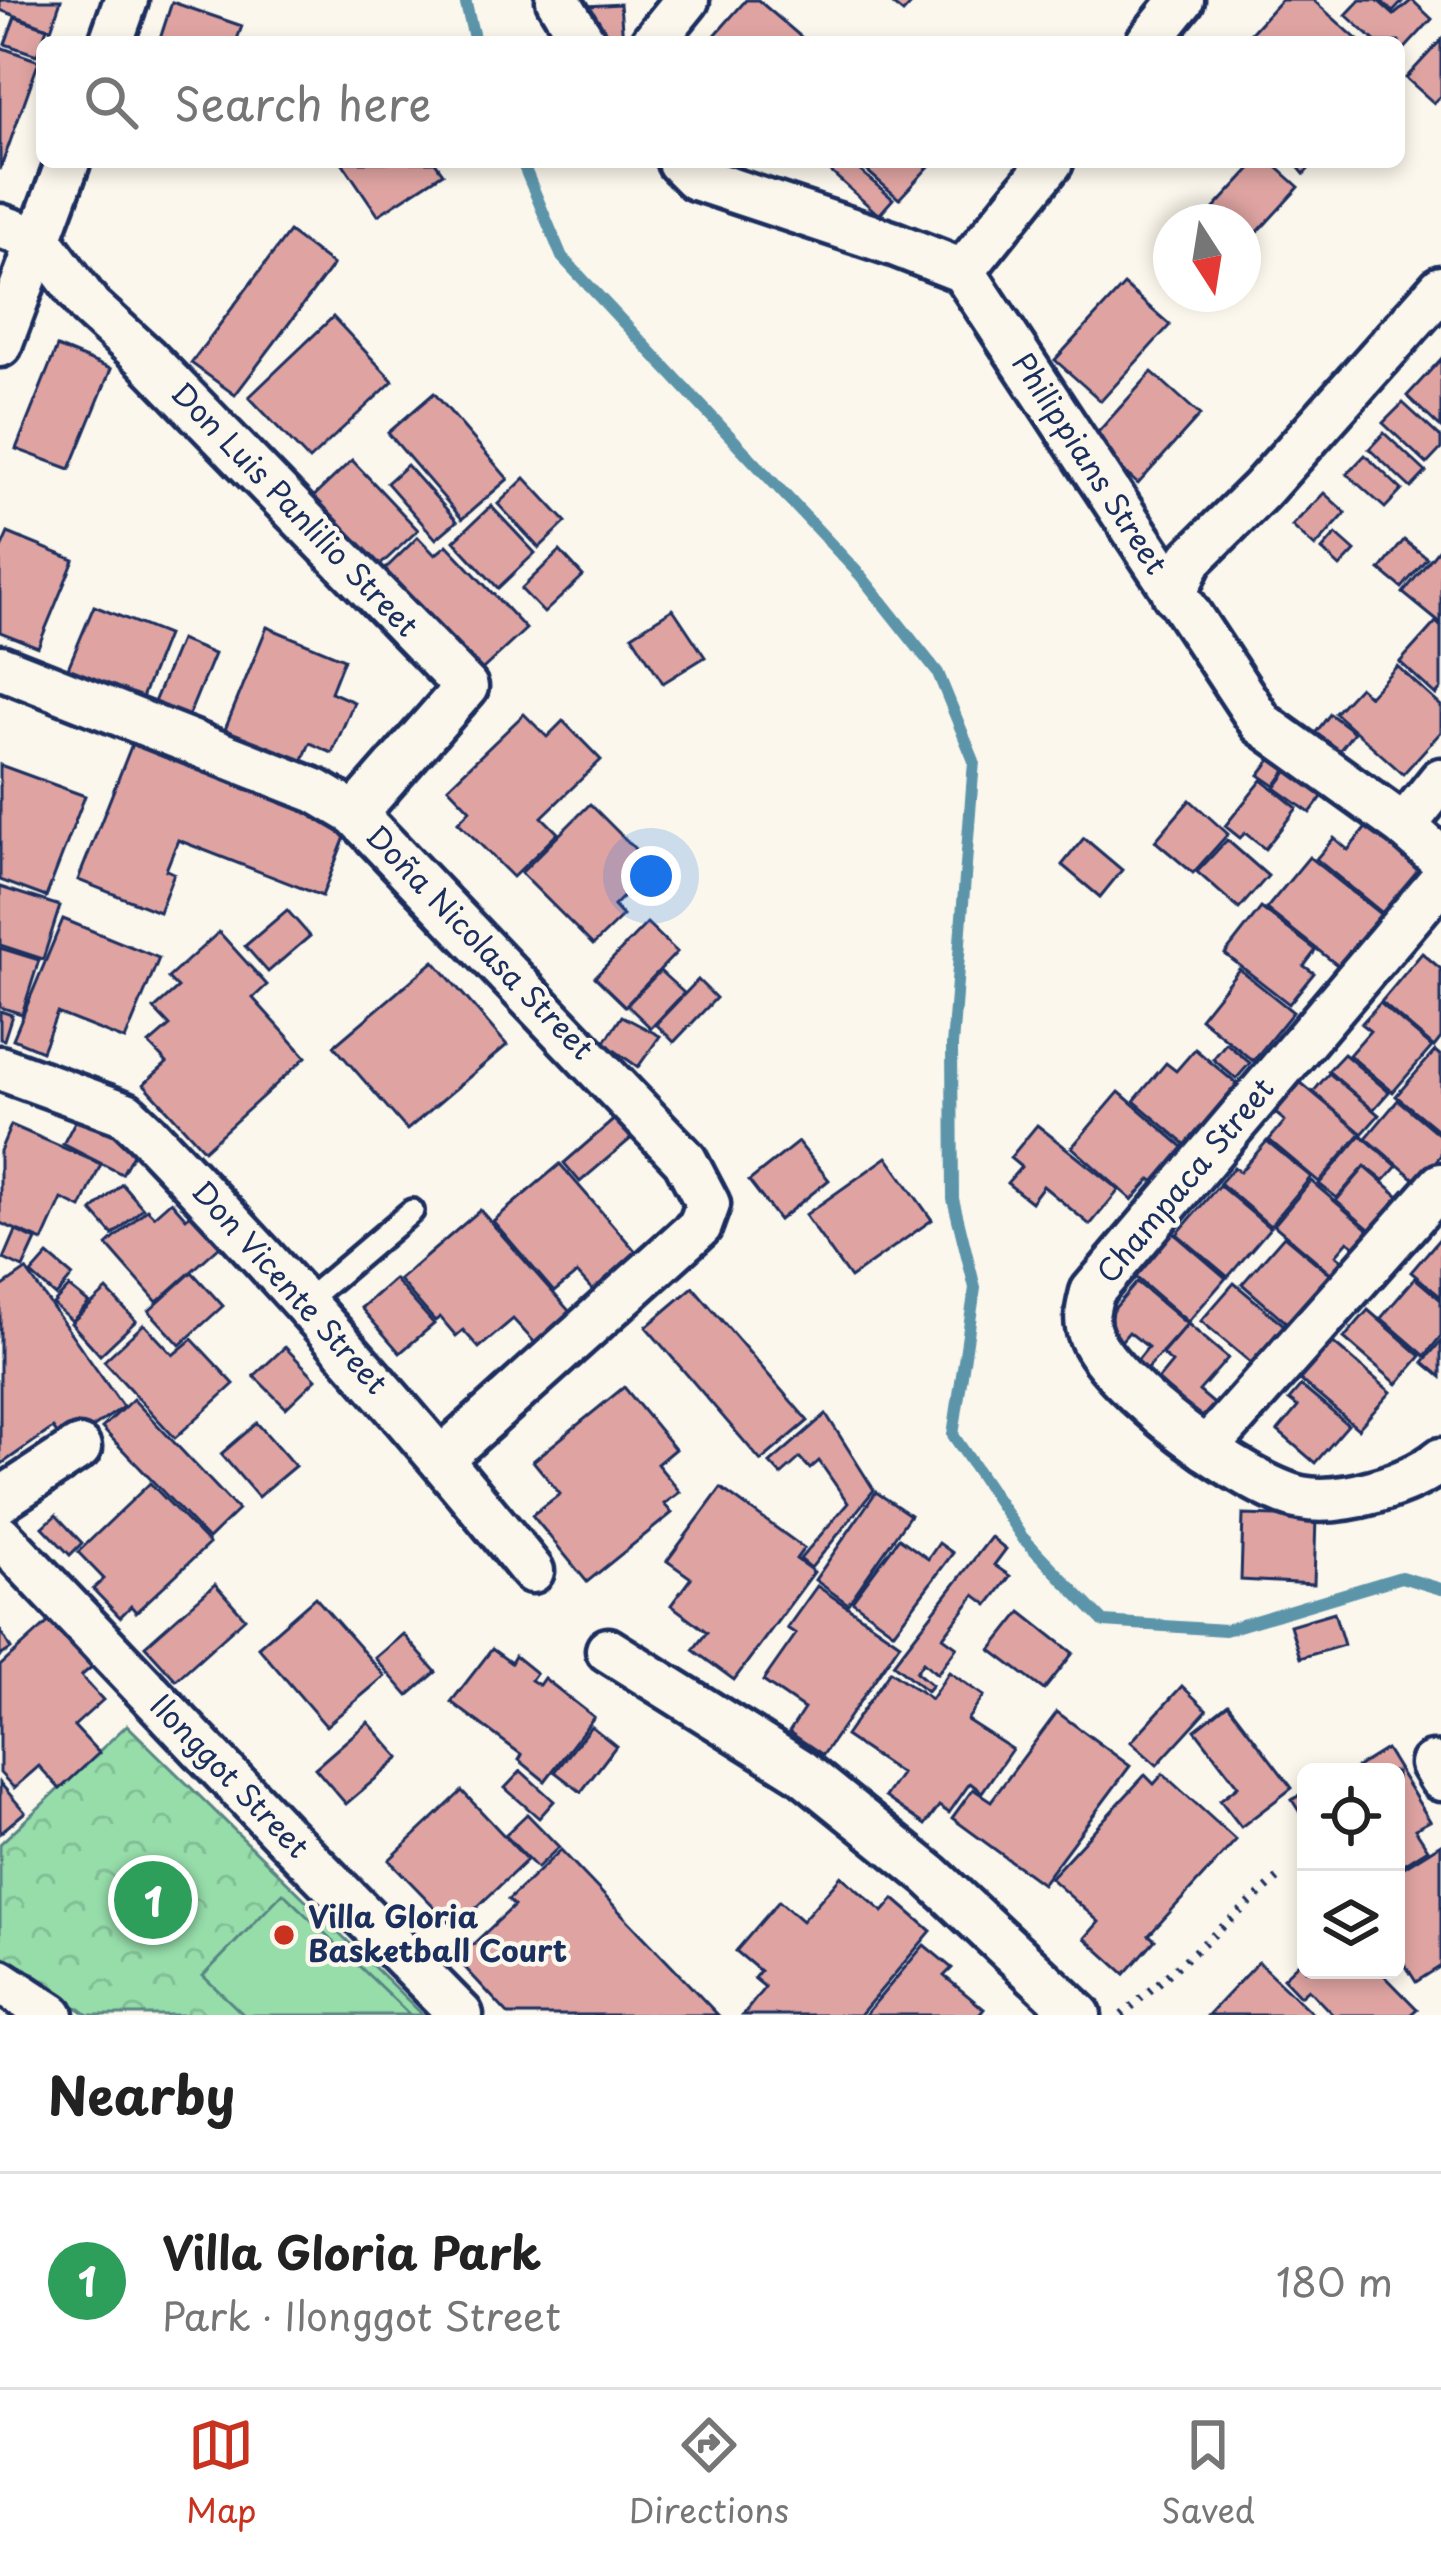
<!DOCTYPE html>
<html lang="en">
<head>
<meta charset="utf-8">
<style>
	body { margin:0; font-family:"Playpen Sans",sans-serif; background:#f2f2f2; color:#222 }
	.controls { position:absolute; right:36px; bottom:36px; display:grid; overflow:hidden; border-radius:18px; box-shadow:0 6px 18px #0003 }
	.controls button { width:108px; height:108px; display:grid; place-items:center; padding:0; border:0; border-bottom:3px solid #e0e0e0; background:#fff; color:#222; font:60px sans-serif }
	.compass { position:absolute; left:1153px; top:204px; width:108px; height:108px; border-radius:50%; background:#fff; box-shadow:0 6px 18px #0003; rotate:168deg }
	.you { position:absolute; left:651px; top:876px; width:42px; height:42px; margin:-30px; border:9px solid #fff; border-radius:50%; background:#1a73e8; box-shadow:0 0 0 18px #1a73e833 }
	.badge { display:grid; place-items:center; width:78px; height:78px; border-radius:50%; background:#c8321e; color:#fff; font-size:39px; font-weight:700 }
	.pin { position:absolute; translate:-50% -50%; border:6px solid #fff; box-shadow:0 3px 12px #0006 }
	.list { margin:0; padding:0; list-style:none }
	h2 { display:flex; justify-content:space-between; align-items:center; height:156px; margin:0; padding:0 48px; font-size:51px }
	h2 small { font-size:39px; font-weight:400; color:#767676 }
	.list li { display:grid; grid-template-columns:78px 1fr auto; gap:36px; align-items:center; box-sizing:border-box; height:216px; padding:0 48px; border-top:3px solid #e0e0e0 }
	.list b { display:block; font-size:45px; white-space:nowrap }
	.list p { margin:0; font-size:39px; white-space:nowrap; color:#767676 }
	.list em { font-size:39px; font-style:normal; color:#767676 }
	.icon { flex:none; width:66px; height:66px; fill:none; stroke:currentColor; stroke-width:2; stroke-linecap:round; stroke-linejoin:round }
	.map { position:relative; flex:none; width:1441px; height:2015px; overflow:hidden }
	.search { position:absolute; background:#fff; box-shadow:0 6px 18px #0003; left:36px; right:36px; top:36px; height:132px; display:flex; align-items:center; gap:30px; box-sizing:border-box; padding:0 42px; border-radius:18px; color:#767676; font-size:45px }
	.sheet { height:372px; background:#fff }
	nav { display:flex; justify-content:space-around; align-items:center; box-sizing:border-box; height:168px; border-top:3px solid #e0e0e0; background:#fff; font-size:33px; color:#767676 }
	nav a { display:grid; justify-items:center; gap:6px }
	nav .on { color:#c8321e }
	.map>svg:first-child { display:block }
</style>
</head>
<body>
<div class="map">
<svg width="1441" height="2015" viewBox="0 0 1441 2015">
	<defs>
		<pattern id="forest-crowns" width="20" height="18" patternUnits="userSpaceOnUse" patternTransform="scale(3)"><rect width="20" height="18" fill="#96ddaa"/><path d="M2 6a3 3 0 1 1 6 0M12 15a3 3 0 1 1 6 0" fill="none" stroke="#81be95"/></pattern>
	</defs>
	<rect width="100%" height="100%" fill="#fbf7ec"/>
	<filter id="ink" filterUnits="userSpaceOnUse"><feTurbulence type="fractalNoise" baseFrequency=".00833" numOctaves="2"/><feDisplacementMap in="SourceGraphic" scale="24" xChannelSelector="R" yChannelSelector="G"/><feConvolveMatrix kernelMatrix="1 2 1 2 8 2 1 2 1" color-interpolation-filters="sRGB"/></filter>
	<g filter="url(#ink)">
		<path fill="url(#forest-crowns)" stroke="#588684" stroke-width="3" d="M127 1725 423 2015H88L0 1955V1844Z"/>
		<path fill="#96ddaa" stroke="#588684" stroke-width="3" d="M283 1893 410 2015H244L203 1976Z"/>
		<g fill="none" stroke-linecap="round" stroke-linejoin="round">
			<g stroke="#5b94aa" stroke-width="12">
				<path d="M465 0 475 42"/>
				<path d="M522 162 562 257 861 576 938 673 974 761 952 1046 953 1199 975 1288 953 1435 1022 1537 1104 1622 1225 1630 1401 1577 1441 1589"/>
			</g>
		</g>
		<g fill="#dfa4a2" stroke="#1b2f5e" stroke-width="3">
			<path d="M0 0H61L51 29 0 10Z"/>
			<path d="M746 0H758L807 42H709Z"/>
			<path d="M887 0H915L903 13Z"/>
			<path d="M1281 0H1313L1360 42H1257L1249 35Z"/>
			<path d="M1360 0H1377L1394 15 1412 0 1432 19 1399 55V42H1376L1346 15Z"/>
			<path d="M1380 0H1404L1393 12Z"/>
			<path d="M172 2 242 26 236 42H159Z"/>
			<path d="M620 4 623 41 591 42 588 6Z"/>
			<path d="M15 17 47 28 37 55 5 44Z"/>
			<path d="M1441 40V96L1434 103 1406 78Z"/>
			<path d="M0 47 39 61 0 170Z"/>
			<path d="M342 162H435L443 173 378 215Z"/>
			<path d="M820 162H850L893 199 879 215Z"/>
			<path d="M857 162H933L899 199Z"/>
			<path d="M1257 162H1271L1299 187 1245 246 1243 222H1218L1209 214Z"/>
			<path d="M1294 162H1315L1304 174Z"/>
			<path d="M289 232 333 265 235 395 191 363Z"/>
			<path d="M1124 285 1170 325 1101 401 1055 360Z"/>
			<path d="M333 317 393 381 309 460 249 397Z"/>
			<path d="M57 347 111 369 70 469 16 449Z"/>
			<path d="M1441 359V428L1407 396Z"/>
			<path d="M1152 372 1200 415 1138 484 1090 441Z"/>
			<path d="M434 393 508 479 462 519 388 433Z"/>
			<path d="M1403 403 1441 438V449L1427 464 1383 423Z"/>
			<path d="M1384 433 1426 472 1411 488 1369 449Z"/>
			<path d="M1365 455 1402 490 1385 508 1347 474Z"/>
			<path d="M352 460 418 530 375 570 309 501Z"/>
			<path d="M407 465 457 521 436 539 387 483Z"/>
			<path d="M525 478 566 522 539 548 498 504Z"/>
			<path d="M1324 493 1346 513 1315 547 1292 526Z"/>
			<path d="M491 506 535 553 498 588 454 541Z"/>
			<path d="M8 533 74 560 38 647 0 632V551Z"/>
			<path d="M1336 534 1355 551 1340 567 1322 550Z"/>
			<path d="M418 537 435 555 447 545 526 629 472 679 376 578Z"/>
			<path d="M1404 540 1427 558 1402 588 1380 570Z"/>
			<path d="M1441 546V624L1403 593Z"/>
			<path d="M560 551 583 576 544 613 521 589Z"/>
			<path d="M94 606 167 635 137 710 63 680Z"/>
			<path d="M673 609 705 657 663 683 632 635Z"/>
			<path d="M1436 622 1441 627V689L1436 695 1400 662Z"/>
			<path d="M267 627 344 659 331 692 354 702 332 753 310 743 297 773 220 742Z"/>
			<path d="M180 640 214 654 186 722 152 707Z"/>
			<path d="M1397 666 1441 706V732L1403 774 1335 713 1359 687 1369 696Z"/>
			<path d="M524 714 547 737 563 721 601 760 542 817 558 833 513 877 458 822 470 810 448 787Z"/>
			<path d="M1330 714 1354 732 1327 767 1303 749Z"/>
			<path d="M134 739 350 824 322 896 178 840 166 870 174 873 159 912 78 880Z"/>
			<path d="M1273 757 1287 769 1275 786 1259 775Z"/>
			<path d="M1293 764 1328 789 1310 813 1275 788Z"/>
			<path d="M0 765 85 796 46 897 0 880Z"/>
			<path d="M1262 780 1297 808 1265 849 1245 833 1240 838 1225 826Z"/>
			<path d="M1190 800 1228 834 1193 873 1155 841Z"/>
			<path d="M590 804 653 867 614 906 623 916 593 945 521 873Z"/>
			<path d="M1368 825 1424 870 1386 916 1316 859 1334 838 1348 850Z"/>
			<path d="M1084 838 1122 870 1100 897 1062 865Z"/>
			<path d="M1227 840 1268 876 1239 909 1197 872Z"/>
			<path d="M1309 857 1384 917 1342 969 1266 909Z"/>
			<path d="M0 887 60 906 43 959 0 945Z"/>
			<path d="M1261 908 1316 950 1304 966 1314 973 1289 1004 1225 954Z"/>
			<path d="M287 910 310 936 268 972 245 946Z"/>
			<path d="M63 919 159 958 125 1040 57 1013 42 1051 13 1039Z"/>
			<path d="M647 923 677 952 625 1006 595 977Z"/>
			<path d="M219 932 267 985 253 998 306 1057 204 1150 144 1084 167 1063 149 1044 170 1026 154 1009 178 988 168 978Z"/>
			<path d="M0 948 39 960 22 1014 0 1007Z"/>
			<path d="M1422 953 1441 969V1038L1434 1047 1381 1002Z"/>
			<path d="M434 961 507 1045 407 1130 334 1046Z"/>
			<path d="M1239 969 1293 1012 1253 1061 1200 1018Z"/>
			<path d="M660 971 684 993 651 1028 627 1005Z"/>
			<path d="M698 980 716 998 674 1042 656 1024Z"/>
			<path d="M1380 1003 1432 1047 1393 1092 1349 1055 1370 1031 1361 1024Z"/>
			<path d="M0 1011 12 1015 4 1040 0 1039Z"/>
			<path d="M622 1016 660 1036 638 1067 604 1043Z"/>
			<path d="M1226 1043 1250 1063 1236 1079 1213 1059Z"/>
			<path d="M1195 1049 1238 1085 1187 1146 1134 1101 1166 1063 1176 1071Z"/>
			<path d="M1435 1051 1441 1056V1133L1396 1096Z"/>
			<path d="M1344 1054 1389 1092 1373 1110 1328 1071Z"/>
			<path d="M1329 1073 1379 1115 1362 1134 1313 1092Z"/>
			<path d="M1300 1082 1361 1133 1319 1182 1269 1140 1285 1121 1274 1112Z"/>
			<path d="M1119 1092 1197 1159 1167 1192 1151 1179 1132 1200 1072 1147Z"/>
			<path d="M1398 1100 1441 1136V1155L1418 1182 1366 1138Z"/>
			<path d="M78 1116 137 1147 122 1174 63 1144Z"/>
			<path d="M618 1116 634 1136 580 1182 564 1163Z"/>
			<path d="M11 1125 101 1164 81 1208 62 1199 43 1241 0 1223V1151Z"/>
			<path d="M1037 1125 1119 1190 1090 1225 1043 1186 1031 1202 1007 1183 1021 1167 1010 1158Z"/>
			<path d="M1361 1135 1397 1166 1384 1181 1365 1166 1337 1198 1319 1184Z"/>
			<path d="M1267 1141 1311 1177 1270 1226 1220 1183 1234 1167 1240 1172Z"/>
			<path d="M798 1142 829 1180 779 1220 749 1181Z"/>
			<path d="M887 1157 932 1220 850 1278 805 1215Z"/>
			<path d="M560 1164 639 1255 595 1293 577 1273 554 1292 493 1221Z"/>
			<path d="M1365 1167 1405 1201 1376 1235 1336 1201Z"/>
			<path d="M1311 1181 1371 1232 1357 1248 1348 1241 1336 1255 1345 1262 1333 1275 1274 1225Z"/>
			<path d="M122 1184 143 1208 113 1235 92 1211Z"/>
			<path d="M1219 1185 1270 1228 1228 1277 1177 1234Z"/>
			<path d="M171 1201 186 1218 200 1206 229 1238 157 1302 107 1245 147 1209 154 1216Z"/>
			<path d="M480 1210 571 1313 536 1344 513 1319 479 1348 463 1330 456 1336 440 1317 435 1321 399 1280Z"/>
			<path d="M1170 1230 1226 1278 1188 1322 1132 1274Z"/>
			<path d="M16 1231 36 1240 23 1268 4 1259Z"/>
			<path d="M1284 1236 1338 1281 1296 1331 1242 1284Z"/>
			<path d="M1440 1238H1441V1297L1411 1272Z"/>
			<path d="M48 1255 73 1276 56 1296 31 1274Z"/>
			<path d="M26 1270 123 1407 66 1446 53 1428 0 1465V1288Z"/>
			<path d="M192 1272 223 1306 180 1345 149 1311Z"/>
			<path d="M1415 1278 1441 1300V1336L1425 1356 1381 1318Z"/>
			<path d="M394 1279 434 1324 400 1353 361 1308Z"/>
			<path d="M1137 1282 1187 1324 1146 1370 1136 1362 1148 1347 1129 1332 1117 1346 1097 1329Z"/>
			<path d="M1234 1283 1284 1325 1251 1363 1201 1321Z"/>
			<path d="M69 1287 89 1303 72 1321 53 1304Z"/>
			<path d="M693 1287 808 1421 761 1461 646 1327Z"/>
			<path d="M107 1290 136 1321 100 1355 71 1323Z"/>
			<path d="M1368 1310 1421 1356 1397 1384 1344 1338Z"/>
			<path d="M144 1324 173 1355 192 1339 234 1384 175 1438 104 1361Z"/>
			<path d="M1188 1324 1228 1358 1199 1391 1219 1408 1206 1423 1157 1381 1172 1363 1162 1354Z"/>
			<path d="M1331 1341 1391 1392 1358 1429 1299 1379Z"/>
			<path d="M1441 1341V1377L1423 1362Z"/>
			<path d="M285 1347 316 1379 286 1408 254 1376Z"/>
			<path d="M1301 1386 1348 1425 1315 1463 1278 1431 1298 1407 1289 1400Z"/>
			<path d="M624 1387 675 1449 657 1464 680 1492 664 1504 672 1513 587 1582 532 1515 560 1494 533 1461Z"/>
			<path d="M133 1399 238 1510 208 1539 102 1428Z"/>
			<path d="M826 1414 874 1490 811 1568 800 1559 848 1503 819 1461 810 1469 800 1458 781 1475 770 1463Z"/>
			<path d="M257 1423 295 1466 258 1497 221 1454Z"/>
			<path d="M150 1483 209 1544 136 1612 131 1606 120 1617 93 1589 104 1579 78 1552Z"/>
			<path d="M721 1488 804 1548 796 1559 814 1572 734 1680 693 1650 707 1632 671 1605 691 1578 667 1561Z"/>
			<path d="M876 1492 910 1515 848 1604 815 1580Z"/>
			<path d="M56 1515 82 1543 70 1555 43 1527Z"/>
			<path d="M1243 1515 1316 1517 1314 1584 1241 1580Z"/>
			<path d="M991 1537 1006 1549 994 1565 1010 1576 988 1605 975 1595 943 1637 957 1647 937 1674 923 1662 916 1672 932 1685 927 1691 893 1664Z"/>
			<path d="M899 1538 928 1559 939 1543 953 1553 894 1632 852 1601Z"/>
			<path d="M215 1584 245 1618 176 1680 145 1646Z"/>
			<path d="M817 1586 900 1643 823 1755 789 1732 804 1709 763 1681 796 1634 787 1628Z"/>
			<path d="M315 1597 385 1676 326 1726 258 1647Z"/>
			<path d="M1021 1612 1073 1653 1044 1690 991 1650Z"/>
			<path d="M1334 1612 1344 1645 1300 1658 1290 1625Z"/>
			<path d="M52 1619 94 1665 81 1676 103 1700 74 1726 99 1753 60 1789 39 1766 14 1788 0 1773V1666Z"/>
			<path d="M0 1630 11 1649 0 1656Z"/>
			<path d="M403 1634 436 1672 408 1696 375 1658Z"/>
			<path d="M492 1649 511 1663 515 1656 536 1673 531 1680 539 1685 544 1678 594 1717 545 1781 519 1760 522 1755 451 1702Z"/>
			<path d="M890 1671 931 1699 949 1672 984 1696 967 1720 1012 1749 982 1792 970 1783 949 1813 939 1806 925 1825 885 1797 901 1774 845 1736Z"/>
			<path d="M1182 1686 1207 1710 1157 1765 1131 1742Z"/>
			<path d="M1228 1704 1292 1788 1241 1827 1220 1800 1238 1786 1195 1730Z"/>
			<path d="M1057 1712 1130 1766 1042 1884 952 1818 973 1789 991 1801Z"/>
			<path d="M368 1722 400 1758 346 1804 315 1768Z"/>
			<path d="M591 1726 616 1746 581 1792 555 1772Z"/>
			<path d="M1386 1749 1430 1821 1415 1829 1428 1849 1396 1869V1772H1349Z"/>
			<path d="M521 1771 554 1801 539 1818 505 1788Z"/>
			<path d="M1163 1774 1236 1840 1149 1935 1155 1940 1125 1974 1085 1938 1099 1922 1050 1878 1145 1775 1154 1784Z"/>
			<path d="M0 1783 25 1812 0 1833Z"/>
			<path d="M462 1791 527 1860 455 1928 389 1860Z"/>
			<path d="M1306 1791V1822L1292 1800Z"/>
			<path d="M527 1814 559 1847 537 1868 505 1835Z"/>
			<path d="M1441 1844V1966L1416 1982 1396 1950V1872Z"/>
			<path d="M561 1850 718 2015H509L457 1959 514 1906 508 1900Z"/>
			<path d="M841 1876 883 1912 894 1899 931 1931 860 2015H743L765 1987 754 1978 760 1971 736 1951 779 1901 802 1921Z"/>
			<path d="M924 1945 952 1968 944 1976 984 2009 979 2015H865Z"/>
			<path d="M1306 1956V1970H1379L1417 2009 1410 2015H1333L1308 1989 1300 1996 1283 1978Z"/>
			<path d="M1258 1962 1314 2015H1208Z"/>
		</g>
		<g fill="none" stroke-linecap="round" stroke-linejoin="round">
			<defs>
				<path id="service" d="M306 1301 412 1211"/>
				<g id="minor">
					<path d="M558 0 584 42"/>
					<path d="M111 42 126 0"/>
					<path d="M653 42 687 0"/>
					<path d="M1148 42 1182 0"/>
					<path d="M679 162 695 178 894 244 963 271 1261 723 1404 826 1441 859"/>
					<path d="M0 226 40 240 90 307 145 357 466 687 355 814"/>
					<path d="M963 271 1051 162"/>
					<path d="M0 345 68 162"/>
					<path d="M1174 594 1191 559 1261 490 1441 288"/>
					<path d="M0 667 316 791 355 814 685 1160 708 1204 700 1226 442 1458"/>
					<path d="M1404 826 1441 780"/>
					<path d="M1441 880 1092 1292C1088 1308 1084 1321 1091 1337 1114 1389 1246 1487 1301 1498 1341 1506 1410 1485 1441 1460"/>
					<path d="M0 1068 126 1114 146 1133C282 1275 409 1417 532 1571"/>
					<path d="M1206 1449 1441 1185"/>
					<path d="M0 1500 79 1448"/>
					<path d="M0 1536 284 1835 461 2015"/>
					<path d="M608 1650 801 1771 931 1876 1079 2015"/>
					<path d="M1432 1764 1441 1779"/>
					<path d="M0 1981 52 2015"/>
				</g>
			</defs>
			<use href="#service" stroke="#1b2f5e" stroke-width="30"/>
			<use href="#minor" stroke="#1b2f5e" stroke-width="51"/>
			<path stroke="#1b2f5e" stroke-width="8" stroke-dasharray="3 9" stroke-linecap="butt" d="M1122 2015 1283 1874"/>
			<use href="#service" stroke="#fbf7ec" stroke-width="21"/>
			<use href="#minor" stroke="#fbf7ec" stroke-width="42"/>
		</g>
	</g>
	<circle fill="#c8321e" stroke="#fbf7ec" stroke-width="4.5" cx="284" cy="1935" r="12"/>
	<g text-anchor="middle" stroke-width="9" stroke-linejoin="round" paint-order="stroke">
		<g font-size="30" fill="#1b2f5e" stroke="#fbf7ec">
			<text transform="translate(1089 464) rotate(57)" y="10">Philippians Street</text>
			<text transform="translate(294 510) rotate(46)" y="10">Don Luis Panlilio Street</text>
			<text transform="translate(479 943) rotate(46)" y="10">Doña Nicolasa Street</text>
			<text transform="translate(1186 1181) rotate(-50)" y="10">Champaca Street</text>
			<text transform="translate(289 1288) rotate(48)" y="10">Don Vicente Street</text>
			<text transform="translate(229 1777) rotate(46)" y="10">Ilonggot Street</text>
		</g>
		<g font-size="30" font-weight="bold" fill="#1b2f5e" stroke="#fbf7ec" text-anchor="start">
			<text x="308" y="1928">Villa Gloria<tspan x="308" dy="34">Basketball Court</tspan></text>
		</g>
	</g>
</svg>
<div class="controls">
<button><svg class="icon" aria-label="locate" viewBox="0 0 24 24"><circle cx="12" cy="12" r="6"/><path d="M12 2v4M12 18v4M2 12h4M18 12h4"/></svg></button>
<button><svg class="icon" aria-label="layers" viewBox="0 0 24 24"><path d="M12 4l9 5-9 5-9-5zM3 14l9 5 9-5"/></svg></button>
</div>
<svg class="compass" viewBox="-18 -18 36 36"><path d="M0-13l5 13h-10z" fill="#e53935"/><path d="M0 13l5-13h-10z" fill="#767676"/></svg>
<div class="you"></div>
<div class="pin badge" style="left:153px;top:1900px;background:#2e9e5b">1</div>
<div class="search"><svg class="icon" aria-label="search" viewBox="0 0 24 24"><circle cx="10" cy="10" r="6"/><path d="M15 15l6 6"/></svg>Search here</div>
</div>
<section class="sheet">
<h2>Nearby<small></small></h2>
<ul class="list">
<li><span class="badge" style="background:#2e9e5b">1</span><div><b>Villa Gloria Park</b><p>Park · Ilonggot Street</p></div><em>180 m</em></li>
</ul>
</section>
<nav>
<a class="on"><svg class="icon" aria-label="map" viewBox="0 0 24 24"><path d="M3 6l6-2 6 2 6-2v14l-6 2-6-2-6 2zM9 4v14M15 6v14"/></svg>Map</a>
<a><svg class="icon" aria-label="directions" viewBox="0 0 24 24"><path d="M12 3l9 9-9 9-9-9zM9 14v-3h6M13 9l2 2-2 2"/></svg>Directions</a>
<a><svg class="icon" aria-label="saved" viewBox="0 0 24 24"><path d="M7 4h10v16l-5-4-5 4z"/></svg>Saved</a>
</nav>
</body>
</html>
